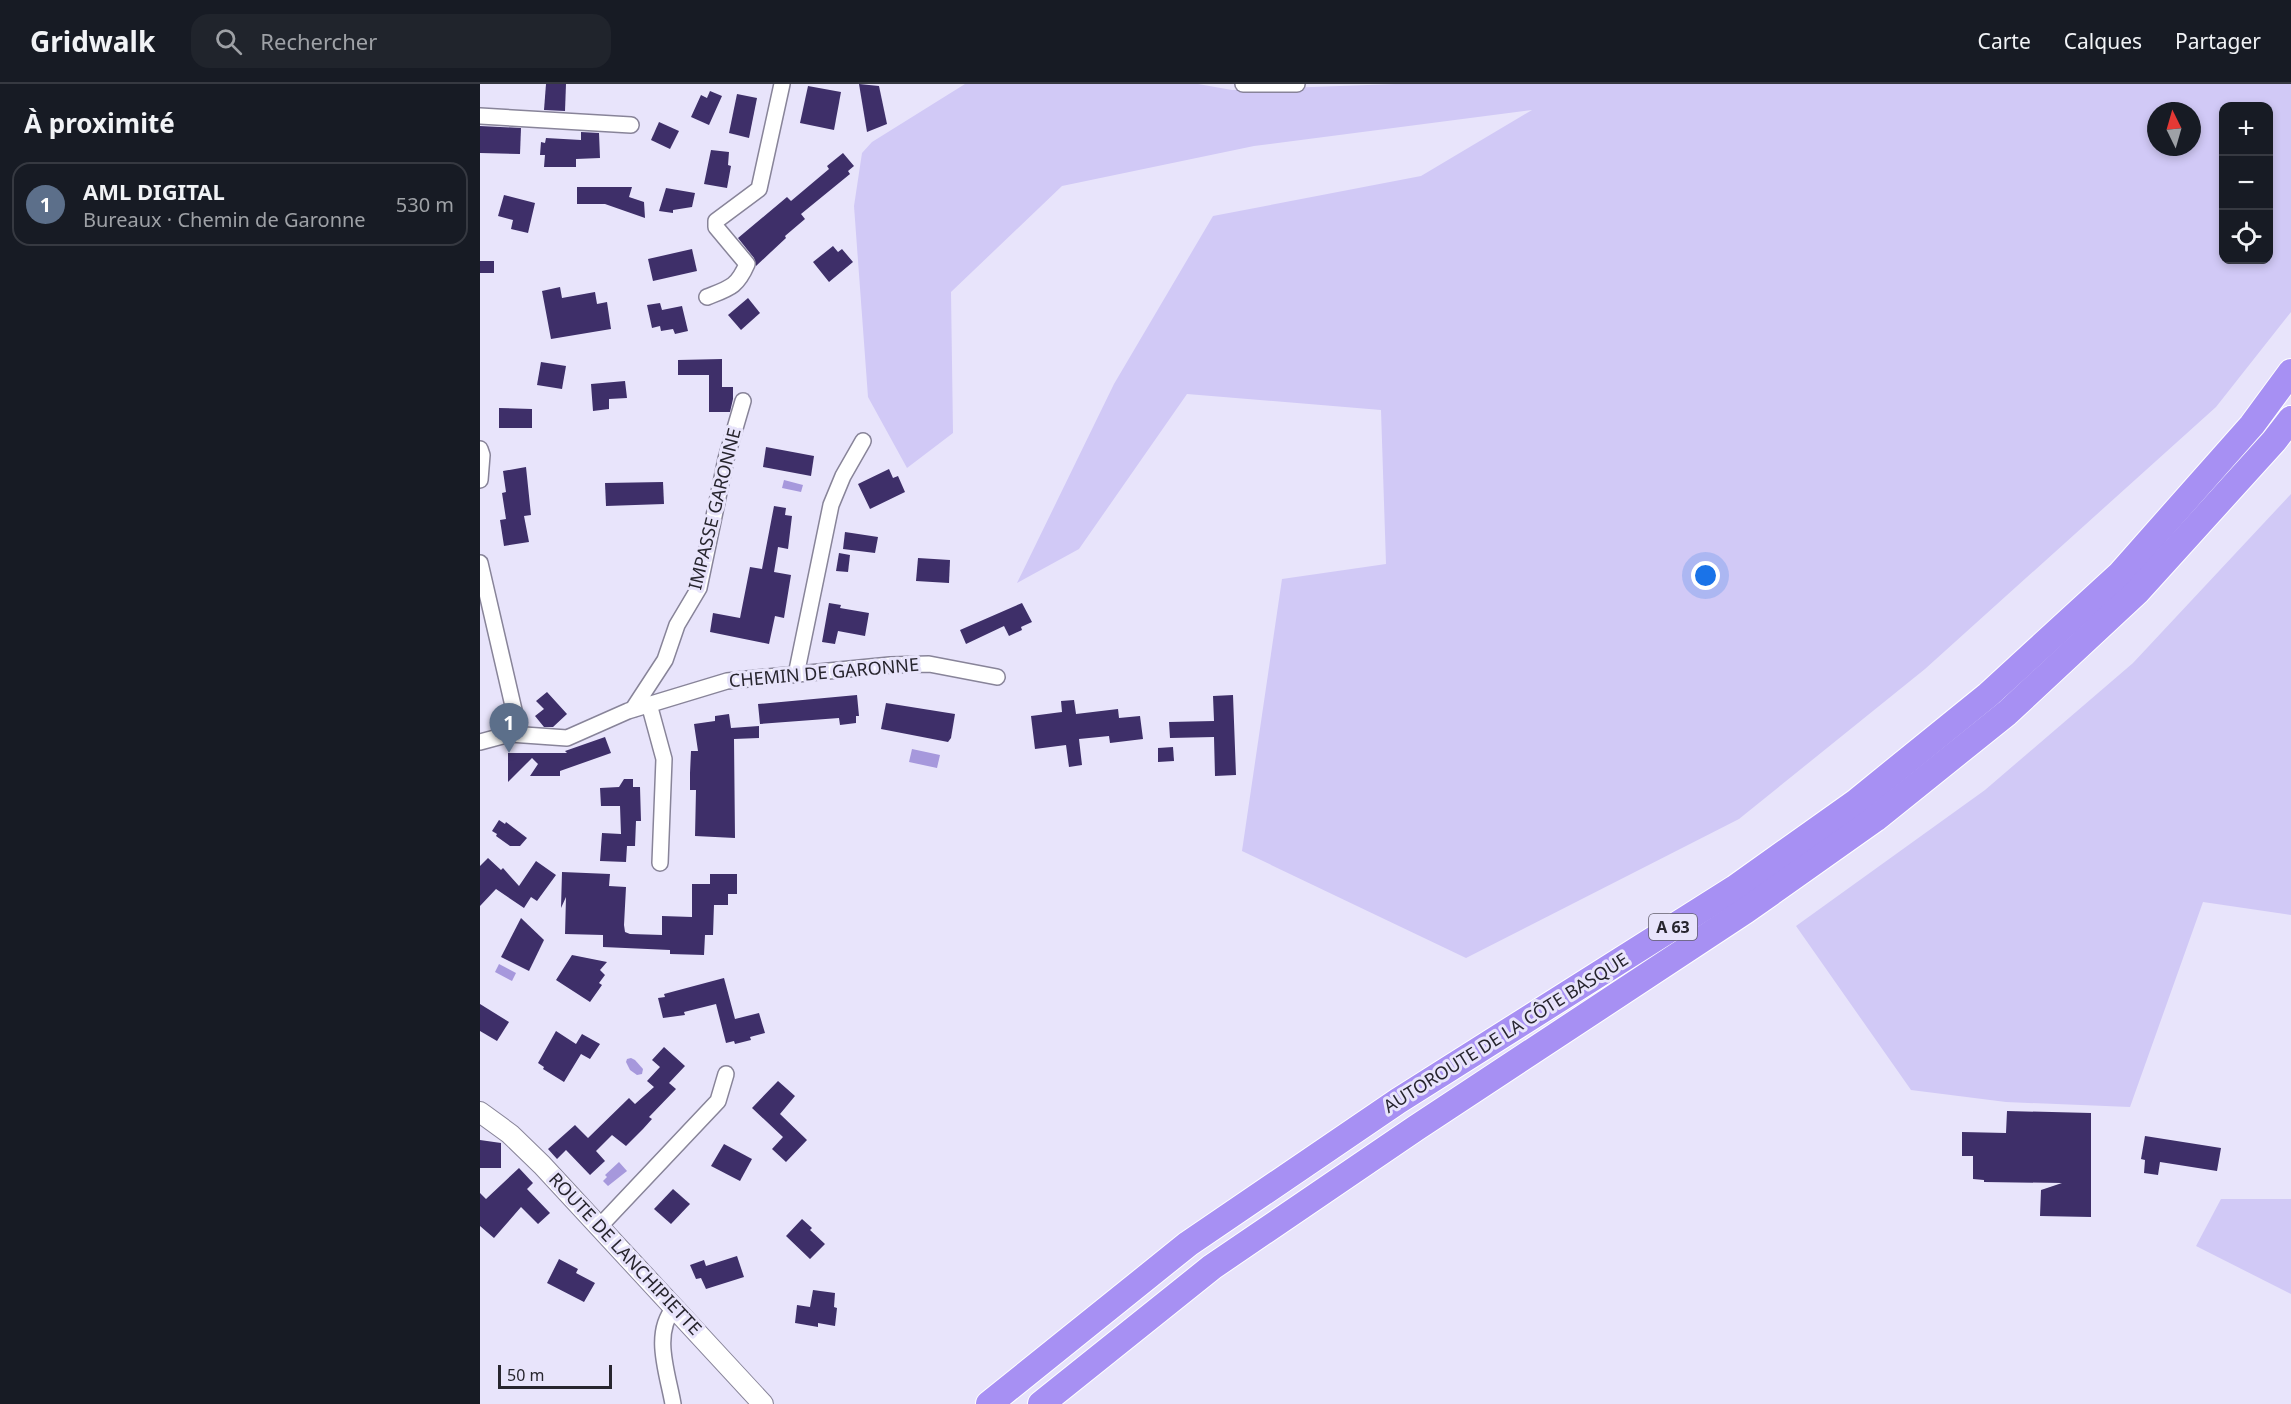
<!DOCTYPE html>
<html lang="fr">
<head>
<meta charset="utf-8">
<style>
	body { margin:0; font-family:"Noto Sans",sans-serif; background:#20242c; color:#f1f3f6 }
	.controls { position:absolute; right:18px; top:18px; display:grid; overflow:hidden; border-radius:12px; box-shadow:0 3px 9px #0003 }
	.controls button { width:54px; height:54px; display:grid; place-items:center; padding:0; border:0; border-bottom:2px solid #363941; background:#171b24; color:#f1f3f6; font:30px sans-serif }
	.compass { position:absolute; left:1667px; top:18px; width:54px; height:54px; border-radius:50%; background:#171b24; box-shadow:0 3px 9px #0003; rotate:355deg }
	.scale { position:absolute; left:18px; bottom:15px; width:114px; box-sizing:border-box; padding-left:6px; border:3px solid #27252e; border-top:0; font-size:16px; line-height:21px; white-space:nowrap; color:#27252e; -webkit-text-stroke:4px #e8e4fb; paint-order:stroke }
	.you { position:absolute; left:1226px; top:492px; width:21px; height:21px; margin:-15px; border:4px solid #fff; border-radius:50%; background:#1a73e8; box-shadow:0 0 0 9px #1a73e833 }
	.badge { display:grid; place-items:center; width:39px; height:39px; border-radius:50%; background:#b1b48a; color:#fff; font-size:20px; font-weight:700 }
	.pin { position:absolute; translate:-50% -50px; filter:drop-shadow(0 2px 3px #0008) }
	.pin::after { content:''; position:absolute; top:32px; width:21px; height:18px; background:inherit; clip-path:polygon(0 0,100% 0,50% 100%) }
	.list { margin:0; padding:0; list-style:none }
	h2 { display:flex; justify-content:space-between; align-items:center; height:78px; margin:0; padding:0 24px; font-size:26px }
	h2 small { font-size:20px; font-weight:400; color:#9ea1a6 }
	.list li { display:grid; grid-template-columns:39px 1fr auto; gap:18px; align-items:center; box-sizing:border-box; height:84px; margin:0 12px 12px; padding:0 12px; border:2px solid #363941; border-radius:18px }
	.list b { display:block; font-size:22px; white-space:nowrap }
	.list p { margin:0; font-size:20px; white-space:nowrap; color:#9ea1a6 }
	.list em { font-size:20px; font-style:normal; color:#9ea1a6 }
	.icon { flex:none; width:33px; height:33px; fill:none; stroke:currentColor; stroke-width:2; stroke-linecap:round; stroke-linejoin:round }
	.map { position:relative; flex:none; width:1811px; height:1320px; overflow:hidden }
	header { display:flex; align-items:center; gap:36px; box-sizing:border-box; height:84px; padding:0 30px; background:#171b24; border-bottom:2px solid #363941 }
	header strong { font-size:28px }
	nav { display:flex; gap:33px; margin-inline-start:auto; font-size:21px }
	.search { width:420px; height:54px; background:#20242c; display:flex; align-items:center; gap:15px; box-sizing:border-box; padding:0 21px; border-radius:18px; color:#9ea1a6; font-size:22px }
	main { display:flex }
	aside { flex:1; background:#171b24 }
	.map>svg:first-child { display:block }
</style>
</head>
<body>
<header>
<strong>Gridwalk</strong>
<div class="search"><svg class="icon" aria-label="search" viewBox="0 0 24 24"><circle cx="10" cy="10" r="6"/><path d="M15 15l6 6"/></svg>Rechercher</div>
<nav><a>Carte</a><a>Calques</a><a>Partager</a></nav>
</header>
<main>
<aside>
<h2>À proximité<small></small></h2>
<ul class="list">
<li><span class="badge" style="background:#5c6f8a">1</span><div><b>AML DIGITAL</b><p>Bureaux · Chemin de Garonne</p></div><em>530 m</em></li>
</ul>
</aside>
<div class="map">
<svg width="1811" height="1320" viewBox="0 0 1811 1320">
	<rect width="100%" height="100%" fill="#e8e4fb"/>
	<g fill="#d1c9f6" fill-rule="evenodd">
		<path d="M485 0H718L752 6 916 0H1811V228L1736 323 1445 585 1259 735 986 874 762 767 802 495 906 480 901 326 707 310 599 465 537 499 634 300 733 132 941 92 1052 26 774 62 582 102 471 208 473 349 427 384 388 313 374 122 382 69 392 58ZM1744 22H1788V176H1744ZM1676 27H1712V63H1676Z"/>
		<path d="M1811 410V831L1723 818 1650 1023 1526 1018 1431 1006 1316 842 1505 706 1653 579Z"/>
		<path d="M1741 1115H1811V1210L1716 1162Z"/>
	</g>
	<g fill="#a698dc">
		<path d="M304 396 323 401 321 408 302 404Z"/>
		<path d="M432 665 460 671 457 684 429 678Z"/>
		<path d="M19 880 36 889 32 897 15 888Z"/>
		<path d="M151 974 155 976 163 985 162 990 157 991 150 986 146 978 147 975Z"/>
		<path d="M139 1078 147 1087 128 1102 123 1097 127 1093 125 1091Z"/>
	</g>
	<g fill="#3e2f69">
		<path d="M66 0H86L85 27 64 26Z"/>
		<path d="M379 0 399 2 407 40 387 48Z"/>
		<path d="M328 2 361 8 354 46 320 39Z"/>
		<path d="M230 7 242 12 229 41 211 33 221 11 227 14Z"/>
		<path d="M257 10 277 14 269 54 249 49Z"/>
		<path d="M179 38 199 47 190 65 171 56Z"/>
		<path d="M0 42 41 44 40 70 0 69Z"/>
		<path d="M101 48 119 49 120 74 96 75V83H64L65 71H60L61 58 65 59 66 54 101 56Z"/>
		<path d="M231 66 249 68 248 81 251 82 247 104 224 100Z"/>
		<path d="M363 69 374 82 368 87 370 90 321 130 325 135 305 152 306 154 276 182 274 174 258 154 307 113 311 117 349 85 347 82Z"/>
		<path d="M97 103H152L149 113 164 118 165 134 125 120H97Z"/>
		<path d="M186 104 215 109 212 123 193 126V129L179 127Z"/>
		<path d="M24 111 55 119 48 149 31 145 33 136 18 132Z"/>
		<path d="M353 162 358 168 362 165 373 178 349 198 333 178Z"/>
		<path d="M212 165 217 187 173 197 168 175Z"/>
		<rect x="0" y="177" width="14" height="12"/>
		<path d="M80 203 82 214 115 208 117 220 127 218 131 245 71 255 62 207Z"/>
		<path d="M268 214 280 229 261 246 248 231Z"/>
		<path d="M180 219 182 226 202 222 208 247 195 250 193 245 181 247 180 242 172 244 167 221Z"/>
		<path d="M242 275V303H253V315L250 328H229V291H198V276Z"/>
		<path d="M61 278 86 282 82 305 57 301Z"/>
		<path d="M145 297 147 314 129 315V325L113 327 111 300Z"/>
		<path d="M19 324 52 325V344H19Z"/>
		<path d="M286 363 334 372 331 392 283 383Z"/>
		<path d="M46 383 51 431 44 432 49 458 24 462 20 436 26 435 22 409 26 408 23 387Z"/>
		<path d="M409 385 413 394 418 392 425 408 390 425 378 400Z"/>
		<path d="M183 398 184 420 126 422 125 399Z"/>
		<path d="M294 422 306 424 305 431 312 432 308 465 298 463 294 488 311 491 304 534 295 532 289 560 230 548 233 529 260 534 270 483 282 485Z"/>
		<path d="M365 448 398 453 395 469 363 465Z"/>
		<path d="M359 469 370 471 368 488 356 487Z"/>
		<path d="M438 474 470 476 469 499 436 497Z"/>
		<path d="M349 519 361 521 360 524 389 529 385 552 358 547 355 560 342 558Z"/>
		<path d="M542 519 552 538 541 543 542 546 529 552 524 542 486 560 480 546Z"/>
		<path d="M67 608 87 630 73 643H64L55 632 64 625 56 617Z"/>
		<path d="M377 611 379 632H376V639L360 641 359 634 280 640 278 620Z"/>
		<path d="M753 611 756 691 735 692 734 653 690 654 689 638 734 637 733 612Z"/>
		<path d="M594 616 596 630 638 625 639 634 660 632 663 655 630 659 629 652 599 655 602 681 589 683 586 661 555 665 551 632 582 628 581 617Z"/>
		<path d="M406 619 475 630 471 654 468 658 401 645Z"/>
		<path d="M249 630 251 644 279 642V654L254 655 255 754 215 752 216 706H210V689L211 667H218L214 640 235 637V632Z"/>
		<path d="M125 653 131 669 80 687V692H50L58 680 52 674 28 698V669H87L85 667Z"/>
		<path d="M693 663 694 677 678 678V664Z"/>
		<path d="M144 695H153V703H160L161 737H156L155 762H147L146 778 120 777 122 749 141 750 140 722H121L120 704 139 703Z"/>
		<path d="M19 736 25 740 26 738 47 754 40 762H30L16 752 17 750 12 747Z"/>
		<path d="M8 774 21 786 23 784 39 802 56 777 76 791 57 817 51 813 44 824 16 805 0 822V782Z"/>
		<path d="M82 788 130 790 129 802 146 803 144 841 145 848 150 850 182 851V832L212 833V800H230V790H257V810H248V821H234L233 851H225L224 871 190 870V866L123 863V851L85 850 86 813 81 824Z"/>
		<path d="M41 834 64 856 49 887 21 873Z"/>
		<path d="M92 871 127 878 120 886 125 891 119 899 122 901 110 918 76 896Z"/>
		<path d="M244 894 255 935 279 929 285 949 270 953 271 956 255 960 254 957 246 959 236 920 204 928 205 931 183 934 178 914 185 913 184 910Z"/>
		<path d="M0 920 29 938 17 957 0 947Z"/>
		<path d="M76 947 96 960 102 950 120 960 110 975 101 970 84 998 63 985 64 983 58 979Z"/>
		<path d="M184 963 205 982 189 999 196 1005 169 1033 172 1035 163 1045 146 1062 132 1051 116 1067 125 1077 110 1091 86 1066 77 1075 68 1065 95 1041 108 1054 149 1014 155 1020 174 1003 167 997 180 983 172 976Z"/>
		<path d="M298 997 315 1012 300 1030 327 1056 306 1078 292 1065 303 1053 272 1024Z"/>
		<path d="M1527 1027 1611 1029V1133L1560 1132 1561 1106 1582 1099 1504 1098V1096L1493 1095V1072H1482V1048L1526 1049Z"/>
		<path d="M1665 1052 1741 1064 1737 1087 1680 1078 1678 1091 1664 1089 1665 1076 1661 1075Z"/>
		<path d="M0 1056 21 1059V1084H0Z"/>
		<path d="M244 1060 272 1075 260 1097 231 1082Z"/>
		<path d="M39 1084 53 1099 47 1105 70 1129 58 1140 41 1123 14 1154 0 1142V1109L6 1115Z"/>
		<path d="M193 1105 210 1120 191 1140 174 1125Z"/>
		<path d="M322 1135 332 1144 330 1146 345 1160 330 1175 306 1152Z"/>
		<path d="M257 1172 264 1193 226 1205 221 1194 216 1195 210 1181 224 1176 226 1182Z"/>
		<path d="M79 1175 98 1185 96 1189 115 1199 104 1218 67 1199Z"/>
		<path d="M333 1206 355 1209 354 1223 357 1224 355 1242 338 1239V1243L315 1239 317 1221 330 1223Z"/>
	</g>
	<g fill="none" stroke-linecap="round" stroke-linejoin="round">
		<defs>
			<g id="street">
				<path d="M763 0H817"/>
				<path d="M0 32 151 41"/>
				<path d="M227 213C250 204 257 203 267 180L236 143V137L279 105 302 0"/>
				<path d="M0 365 2 371 0 396"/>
				<path d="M0 479 34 626 30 650"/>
				<path d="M316 591 351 421 363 392 383 357"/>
				<path d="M169 620 184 675 180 779"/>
				<path d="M153 625 185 576 197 541 219 504 246 375 263 317"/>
				<path d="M0 658 30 650 87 654 148 627 247 597 410 581 449 580 517 593"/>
				<path d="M119 1143 238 1017 246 990"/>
				<path d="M193 1320C188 1290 172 1250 194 1224"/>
			</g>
			<path id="secondary" d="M0 1028 30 1050 62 1081 283 1320"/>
			<g id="highway">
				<path d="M509 1320 708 1160 918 1017 1255 804 1376 718 1508 611 1640 490 1772 341 1811 288"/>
				<path d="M561 1320 732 1183 936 1044 1265 827 1395 735 1527 629 1657 508 1794 357 1811 335"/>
			</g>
		</defs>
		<use href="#street" stroke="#888499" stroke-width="18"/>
		<use href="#secondary" stroke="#888499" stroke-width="22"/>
		<use href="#highway" stroke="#fff" stroke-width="28"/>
		<use href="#street" stroke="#fff" stroke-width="15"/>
		<use href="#secondary" stroke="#fff" stroke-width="20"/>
		<use href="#highway" stroke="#a790f3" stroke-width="26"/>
	</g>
	<g text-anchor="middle" stroke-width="6" stroke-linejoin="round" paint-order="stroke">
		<rect fill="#e8e4fb" stroke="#615e6c" stroke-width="1.5" x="1169" y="830" width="48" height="26" rx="4.5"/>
		<g font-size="16" font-weight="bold" fill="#27252e">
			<text x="1193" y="849">A 63</text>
		</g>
		<g font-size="18" fill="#27252e" stroke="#e8e4fb">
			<text transform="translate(235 425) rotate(-76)" y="6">IMPASSE GARONNE</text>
			<text transform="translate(344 589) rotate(-5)" y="6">CHEMIN DE GARONNE</text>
			<text transform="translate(1026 949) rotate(-32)" y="6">AUTOROUTE DE LA CÔTE BASQUE</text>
			<text transform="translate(145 1170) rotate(47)" y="6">ROUTE DE LANCHIPIETTE</text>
		</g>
	</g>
</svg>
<div class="controls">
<button>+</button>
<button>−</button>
<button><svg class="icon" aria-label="locate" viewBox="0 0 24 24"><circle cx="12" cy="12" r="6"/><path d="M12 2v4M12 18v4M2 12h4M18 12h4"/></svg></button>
</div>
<svg class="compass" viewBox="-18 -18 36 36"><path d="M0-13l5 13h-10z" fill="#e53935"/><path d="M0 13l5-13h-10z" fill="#9ea1a6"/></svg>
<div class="scale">50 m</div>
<div class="you"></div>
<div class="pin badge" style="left:29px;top:669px;background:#5c6f8a">1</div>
</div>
</main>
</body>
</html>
